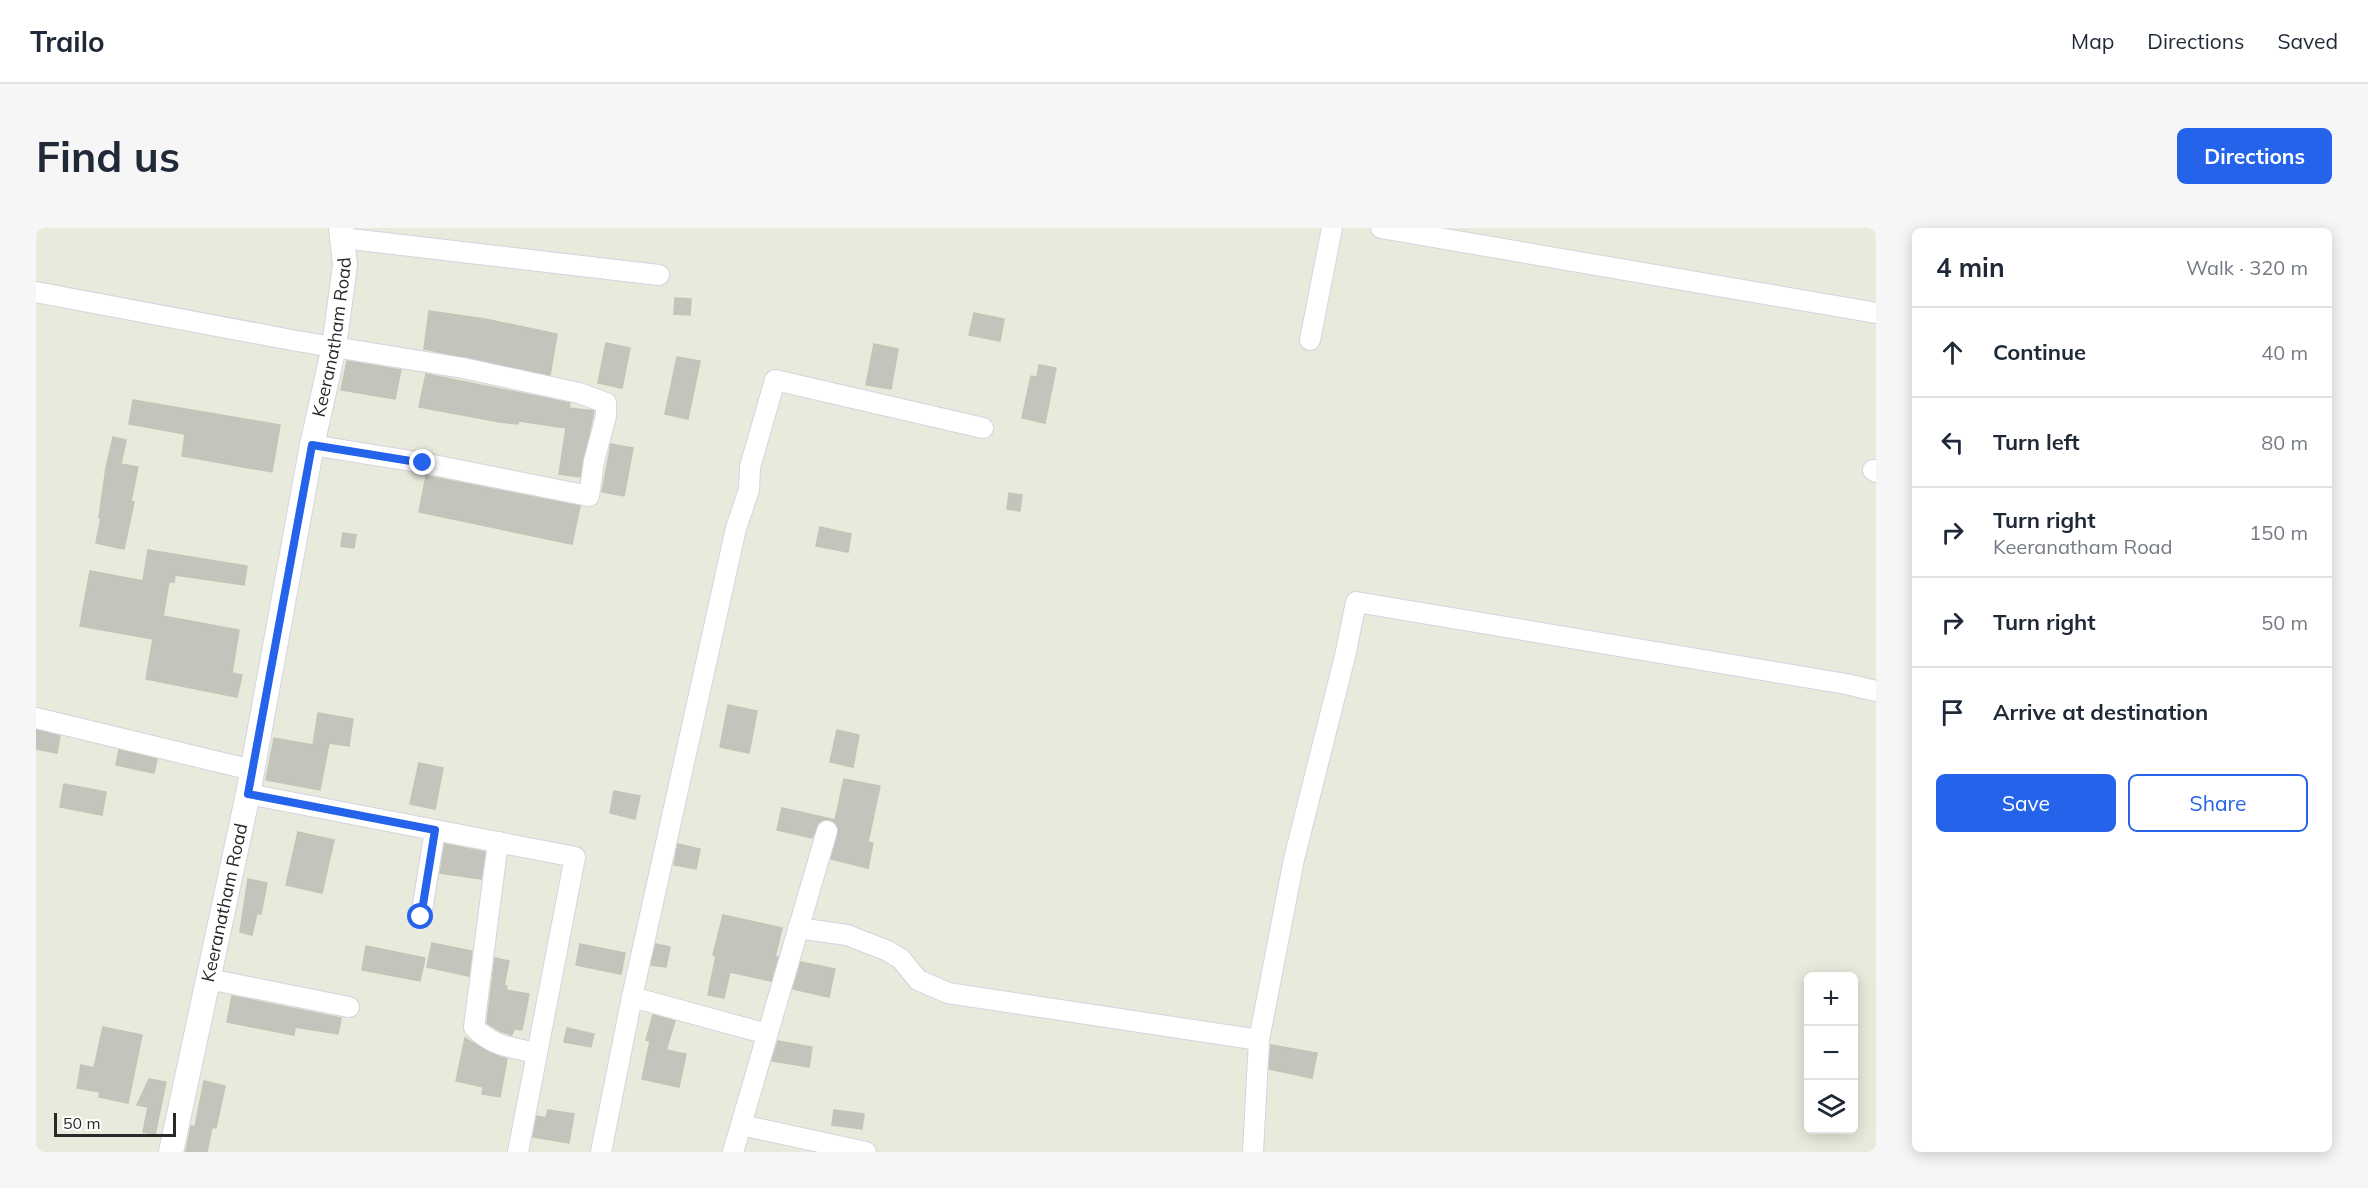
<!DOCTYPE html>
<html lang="en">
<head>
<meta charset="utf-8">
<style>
	body { margin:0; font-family:Mulish,sans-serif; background:#f6f6f7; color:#1f2937 }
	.controls { position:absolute; right:18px; bottom:18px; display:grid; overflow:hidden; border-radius:9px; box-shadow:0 3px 15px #0003 }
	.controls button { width:54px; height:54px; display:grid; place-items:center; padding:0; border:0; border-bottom:2px solid #e0e1e3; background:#fff; color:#1f2937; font:30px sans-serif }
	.scale { position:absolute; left:18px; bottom:15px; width:122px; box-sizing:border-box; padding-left:6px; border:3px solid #292929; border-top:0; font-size:16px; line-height:21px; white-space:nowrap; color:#292929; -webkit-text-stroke:4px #fff; paint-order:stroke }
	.stop { position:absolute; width:18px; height:18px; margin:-14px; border:4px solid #2563eb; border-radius:50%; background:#fff }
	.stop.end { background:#2563eb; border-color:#fff; box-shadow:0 2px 6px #0008 }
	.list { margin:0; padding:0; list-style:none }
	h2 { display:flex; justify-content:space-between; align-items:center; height:78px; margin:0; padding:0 24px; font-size:26px }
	h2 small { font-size:20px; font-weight:400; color:#747a83 }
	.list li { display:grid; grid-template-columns:39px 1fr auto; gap:18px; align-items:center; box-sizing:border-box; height:90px; padding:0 24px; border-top:2px solid #e0e1e3 }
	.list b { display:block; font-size:22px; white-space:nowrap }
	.list p { margin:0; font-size:20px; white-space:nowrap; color:#747a83 }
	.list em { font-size:20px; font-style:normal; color:#747a83 }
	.actions { display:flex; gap:12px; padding:18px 24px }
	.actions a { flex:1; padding:14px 0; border:2px solid #2563eb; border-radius:9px; text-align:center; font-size:21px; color:#2563eb }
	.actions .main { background:#2563eb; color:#fff }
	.icon { flex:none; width:33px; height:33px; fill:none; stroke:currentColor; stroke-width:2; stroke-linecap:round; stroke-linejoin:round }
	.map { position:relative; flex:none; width:1840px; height:924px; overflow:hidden; border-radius:9px }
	header { display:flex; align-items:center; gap:36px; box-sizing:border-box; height:84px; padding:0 30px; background:#fff; border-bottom:2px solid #e0e1e3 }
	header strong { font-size:28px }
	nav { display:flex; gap:33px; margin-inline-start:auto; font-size:21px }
	.intro { display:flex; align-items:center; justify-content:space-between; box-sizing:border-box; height:144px; padding:0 36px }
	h1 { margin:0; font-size:42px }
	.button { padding:15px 27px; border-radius:9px; background:#2563eb; color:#fff; font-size:21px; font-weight:700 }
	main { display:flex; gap:36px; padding:0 36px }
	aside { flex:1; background:#fff; border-radius:9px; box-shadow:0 3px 15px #0003 }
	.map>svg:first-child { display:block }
</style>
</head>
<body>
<header>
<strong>Trailo</strong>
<nav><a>Map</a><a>Directions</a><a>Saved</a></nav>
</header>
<div class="intro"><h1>Find us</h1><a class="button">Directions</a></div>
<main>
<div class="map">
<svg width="1840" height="924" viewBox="0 0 1840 924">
	<rect width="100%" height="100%" fill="#e8eadc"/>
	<g fill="#c3c5bc" stroke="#c2c5b6" stroke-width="1.5">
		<path d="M639 70 655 71 654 87 638 86Z"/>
		<path d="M393 83 449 91 521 106 514 147 388 121Z"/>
		<path d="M938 85 968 91 964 113 933 107Z"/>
		<path d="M570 115 594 120 586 160 562 155Z"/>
		<path d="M838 116 862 121 855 161 830 157Z"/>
		<path d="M641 129 664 133 652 191 629 186Z"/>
		<path d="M311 133 365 142 359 171 305 162Z"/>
		<path d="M1003 137 1020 140 1009 195 986 190 995 148 1001 149Z"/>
		<path d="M390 146 534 175 533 180 558 183 544 249 523 246 530 200 483 193 482 196 464 194 383 179Z"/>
		<path d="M97 172 244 197 236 244 146 228 149 206 93 196Z"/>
		<path d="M77 209 90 212 85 236 102 239 95 273 98 274 88 321 60 315 65 290H63L70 240Z"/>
		<path d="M575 216 597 220 588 268 566 264Z"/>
		<path d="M390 248 544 278 536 316 383 284Z"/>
		<path d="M973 265 986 267 984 283 971 281Z"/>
		<path d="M784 299 815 306 812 324 780 318Z"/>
		<path d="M307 305 320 307 318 320 305 318Z"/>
		<path d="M112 322 211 338 208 357 139 347 138 354H133L127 388 203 402 196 445 206 447 201 469 110 451 117 411 44 398 54 343 107 353Z"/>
		<path d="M692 477 721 483 713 525 684 519Z"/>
		<path d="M282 485 317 491 313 518 293 515 284 562 230 552 238 510 277 517Z"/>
		<path d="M0 502 24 508 21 525 0 521Z"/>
		<path d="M801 502 823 507 817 539 794 534Z"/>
		<path d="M83 522 121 531 118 545 80 537Z"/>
		<path d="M383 535 407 540 399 581 374 576Z"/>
		<path d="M808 551 844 558 832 614 837 615 832 640 795 631 803 601 795 592 789 591 782 595 776 610 741 602 746 580 799 592Z"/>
		<path d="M28 556 70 564 66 587 24 579Z"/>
		<path d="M578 563 604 568 599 591 574 585Z"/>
		<path d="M262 604 298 612 286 665 250 657Z"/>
		<path d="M409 616 449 624 445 651 404 645Z"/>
		<path d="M642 616 664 621 660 641 638 637Z"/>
		<path d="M212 651 231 655 225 686 221 685 216 707 204 704Z"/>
		<path d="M687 687 746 700 739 729H742L735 753 694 744 688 770 672 767 680 728 677 727Z"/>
		<path d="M396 715 436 723 433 748 391 739Z"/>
		<path d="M544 716 589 725 585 746 540 737Z"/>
		<path d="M620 716 634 719 630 739 615 737Z"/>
		<path d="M330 718 389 730 384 753 326 742Z"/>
		<path d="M459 730 473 733 468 758H471L470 762 493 766 486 802 478 801 476 807 464 803 451 795Z"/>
		<path d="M765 734 799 741 793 769 757 761Z"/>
		<path d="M196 768 305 790 302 806 259 799 258 807 191 794Z"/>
		<path d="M617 787 639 793 630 822 650 826 643 859 606 851 614 813 610 812Z"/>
		<path d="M67 799 106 807 92 875 63 869 64 864 41 860 45 837 58 840Z"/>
		<path d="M531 800 558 806 555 819 528 814Z"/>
		<path d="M429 810 454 825 471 831 464 869 446 866 447 859 420 853Z"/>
		<path d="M742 813 776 819 773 839 736 833Z"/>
		<path d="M1235 817 1281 825 1276 850 1233 841Z"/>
		<path d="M113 851 130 854 119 907 107 904 112 879 101 877Z"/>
		<path d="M168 853 189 858 180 900 176 899 171 924H150L155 898 159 899Z"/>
		<path d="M512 882 538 886 533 915 497 909 501 888 510 890Z"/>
		<path d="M798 882 828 886 826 901 796 897Z"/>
	</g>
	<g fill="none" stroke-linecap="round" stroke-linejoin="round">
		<defs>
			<g id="minor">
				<path d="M1345 0 1840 85"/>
				<path d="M306 10 623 47"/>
				<path d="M0 64 261 113 427 140 543 165 570 175V188L558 233 553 268 387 235 276 217"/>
				<path d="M1274 112 1296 0"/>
				<path d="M1837 242 1840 244"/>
				<path d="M0 490 216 542"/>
				<path d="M212 566 539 629 482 924"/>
				<path d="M462 614 438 799C455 818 477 820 501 825"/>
				<path d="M385 689 399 602"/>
				<path d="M762 700 811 707 852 723 865 731 882 752 912 765 1223 812"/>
				<path d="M172 751 313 779"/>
				<path d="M596 769 731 806"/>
				<path d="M705 897 830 924"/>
				<path d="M565 924 596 769 700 300 713 262 714 239 739 152 947 200"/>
				<path d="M697 924 791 603"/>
				<path d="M1217 924 1223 812 1258 631 1309 428 1320 374 1810 456 1840 463"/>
			</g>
			<g id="tertiary">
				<path id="s1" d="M135 924 212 566 276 217 298 119 309 37 305 0"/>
			</g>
		</defs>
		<use href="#minor" stroke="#d7d2e0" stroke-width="22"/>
		<use href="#tertiary" stroke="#d7d2e0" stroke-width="26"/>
		<use href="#minor" stroke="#fff" stroke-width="20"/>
		<use href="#tertiary" stroke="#fff" stroke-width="24"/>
	</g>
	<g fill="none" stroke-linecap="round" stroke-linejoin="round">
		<path stroke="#2563eb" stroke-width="8" d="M385 689 399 602 212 566 276 217 387 235"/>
	</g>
	<g text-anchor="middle" stroke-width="6" stroke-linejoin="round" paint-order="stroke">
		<g font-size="18" fill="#292929" stroke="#fff">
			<text dy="6" stroke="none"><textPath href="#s1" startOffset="831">Keeranatham Road</textPath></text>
			<text dy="6" stroke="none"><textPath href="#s1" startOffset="255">Keeranatham Road</textPath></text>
		</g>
	</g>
</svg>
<div class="controls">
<button>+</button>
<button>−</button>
<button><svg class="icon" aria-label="layers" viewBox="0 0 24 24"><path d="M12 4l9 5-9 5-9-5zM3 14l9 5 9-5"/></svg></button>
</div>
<div class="scale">50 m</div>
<div class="stop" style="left:385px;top:689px"></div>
<div class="stop end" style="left:387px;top:235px"></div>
</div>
<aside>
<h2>4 min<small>Walk · 320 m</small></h2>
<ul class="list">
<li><svg class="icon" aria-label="ahead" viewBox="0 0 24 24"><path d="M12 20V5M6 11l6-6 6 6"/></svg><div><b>Continue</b></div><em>40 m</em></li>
<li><svg class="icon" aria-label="left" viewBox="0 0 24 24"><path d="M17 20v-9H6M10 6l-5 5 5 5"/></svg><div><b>Turn left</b></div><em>80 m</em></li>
<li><svg class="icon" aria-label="right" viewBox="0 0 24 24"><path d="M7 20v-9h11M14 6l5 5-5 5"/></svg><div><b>Turn right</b><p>Keeranatham Road</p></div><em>150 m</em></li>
<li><svg class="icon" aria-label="right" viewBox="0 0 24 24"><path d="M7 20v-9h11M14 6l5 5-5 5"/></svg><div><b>Turn right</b></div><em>50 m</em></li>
<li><svg class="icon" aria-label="arrive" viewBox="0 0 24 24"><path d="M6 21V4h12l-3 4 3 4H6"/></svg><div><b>Arrive at destination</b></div></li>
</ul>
<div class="actions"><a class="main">Save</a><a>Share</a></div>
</aside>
</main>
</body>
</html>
